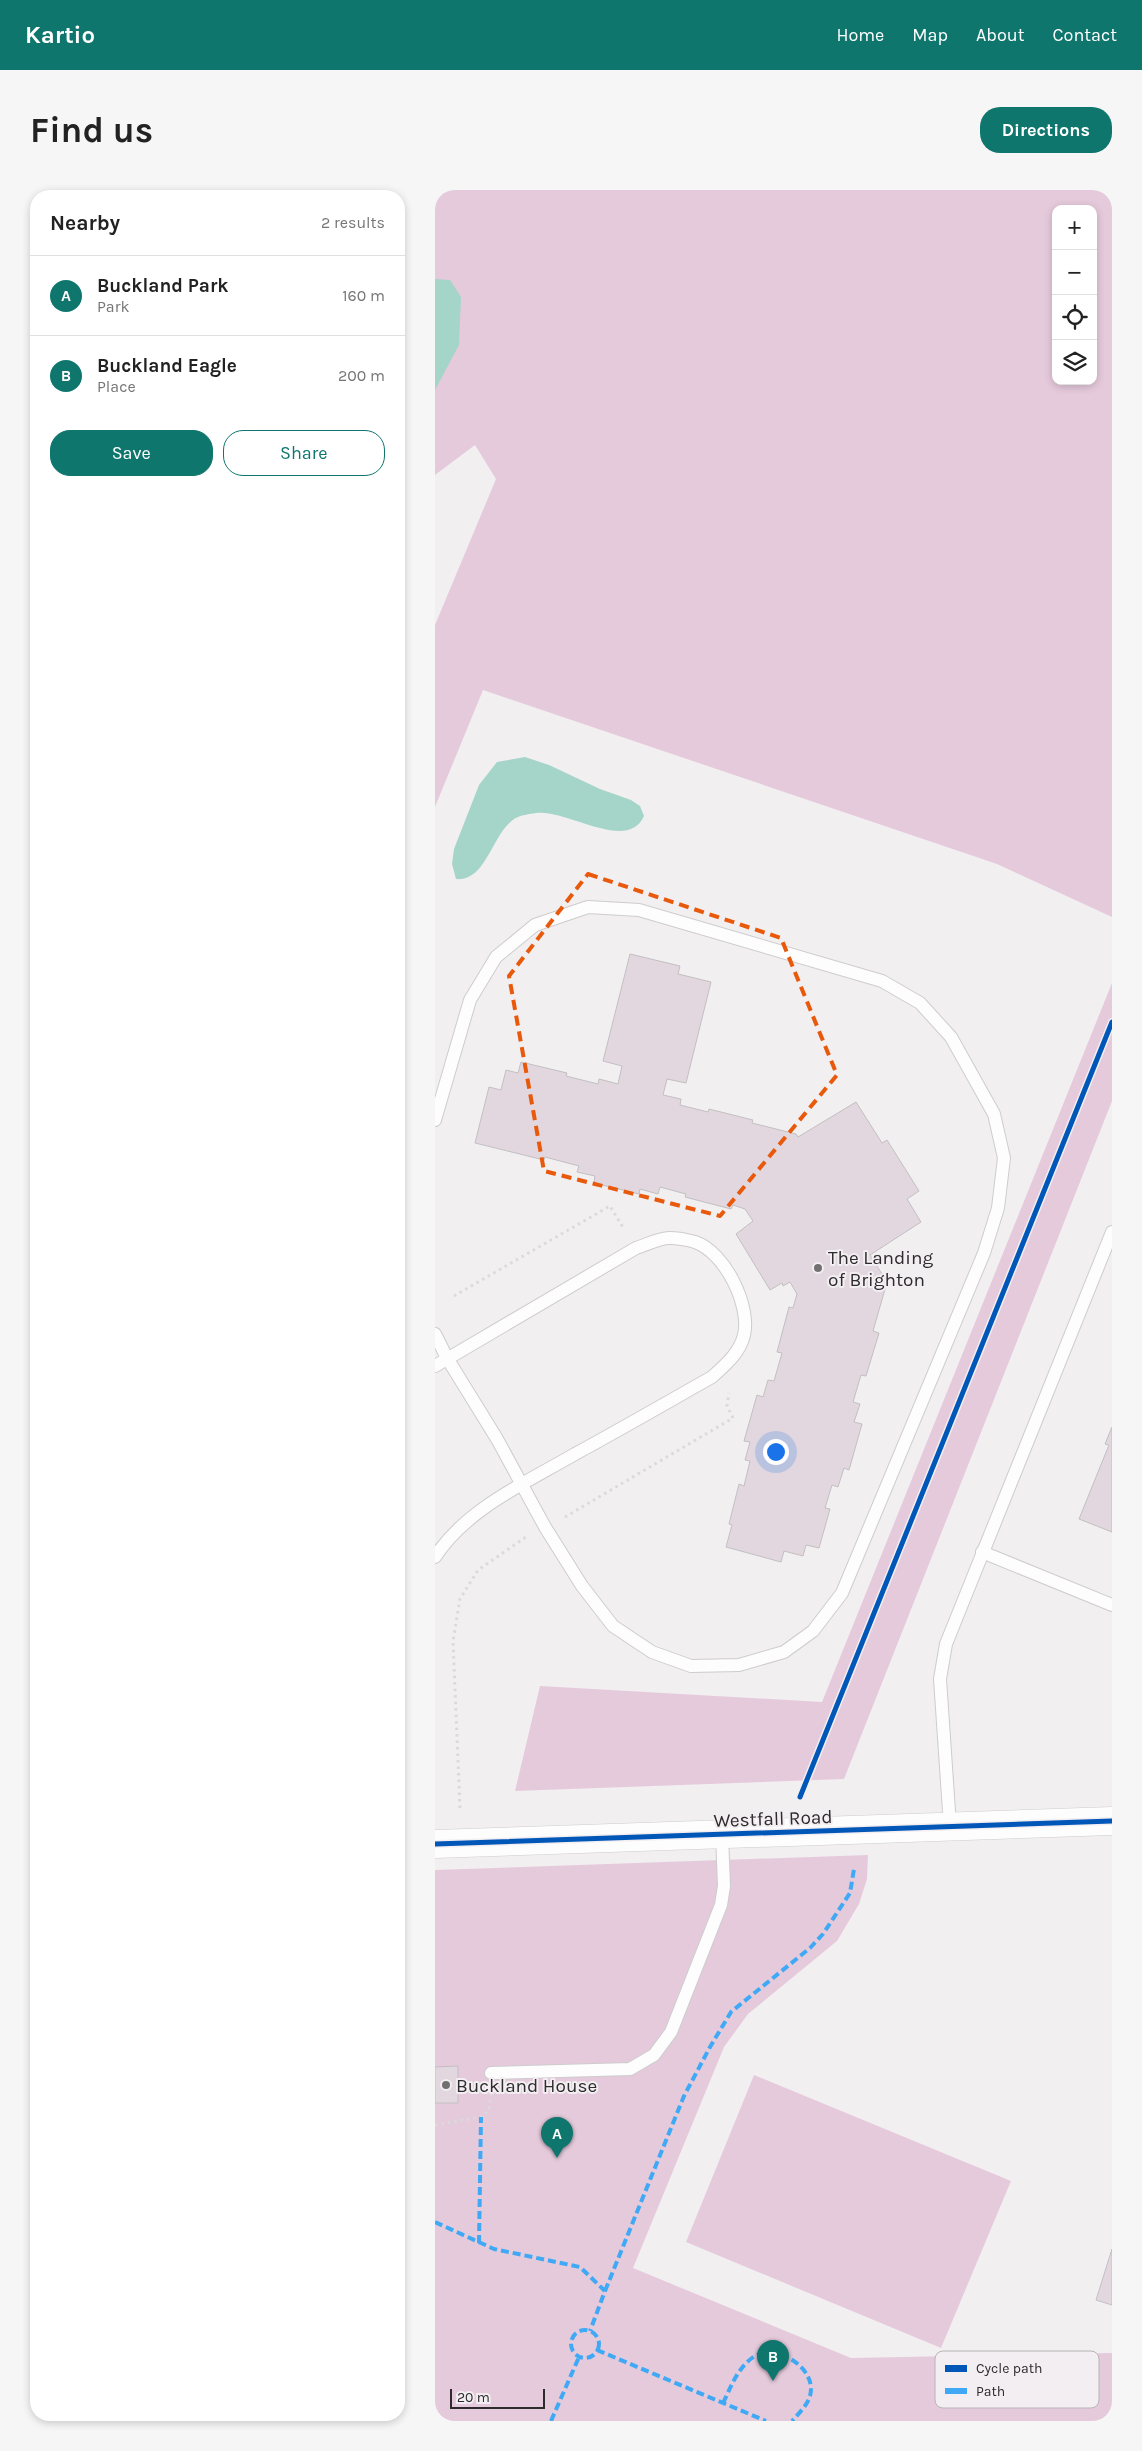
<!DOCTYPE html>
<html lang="en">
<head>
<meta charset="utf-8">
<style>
	body { margin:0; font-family:Karla,sans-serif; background:#f6f6f6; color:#222 }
	.controls { position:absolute; right:15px; top:15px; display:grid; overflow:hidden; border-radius:10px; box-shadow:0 2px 8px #0003 }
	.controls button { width:45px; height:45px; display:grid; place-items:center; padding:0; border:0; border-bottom:1px solid #e0e0e0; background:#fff; color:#222; font:25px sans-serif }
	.scale { position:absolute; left:15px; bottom:12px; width:95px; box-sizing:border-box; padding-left:5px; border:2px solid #2d2b2c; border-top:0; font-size:14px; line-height:18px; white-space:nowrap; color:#2d2b2c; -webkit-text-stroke:4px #f3eef1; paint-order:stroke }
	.you { position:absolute; left:340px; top:1261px; width:18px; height:18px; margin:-12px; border:4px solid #fff; border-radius:50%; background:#1a73e8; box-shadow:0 0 0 8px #1a73e833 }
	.badge { display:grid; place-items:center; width:32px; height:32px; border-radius:50%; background:#0f766e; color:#fff; font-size:16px; font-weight:700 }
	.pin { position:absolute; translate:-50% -41px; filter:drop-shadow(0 1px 2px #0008) }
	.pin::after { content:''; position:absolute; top:26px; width:18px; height:15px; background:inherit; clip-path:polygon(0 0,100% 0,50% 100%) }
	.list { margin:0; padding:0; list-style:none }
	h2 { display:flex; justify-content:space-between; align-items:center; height:65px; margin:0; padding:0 20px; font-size:21px }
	h2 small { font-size:16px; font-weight:400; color:#767676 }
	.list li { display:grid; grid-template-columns:32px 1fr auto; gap:15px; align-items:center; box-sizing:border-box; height:80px; padding:0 20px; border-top:1px solid #e0e0e0 }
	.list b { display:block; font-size:19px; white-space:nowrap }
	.list p { margin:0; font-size:16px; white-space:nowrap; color:#767676 }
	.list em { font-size:16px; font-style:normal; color:#767676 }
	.actions { display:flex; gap:10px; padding:15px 20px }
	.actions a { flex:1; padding:11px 0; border:1px solid #0f766e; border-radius:20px; text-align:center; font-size:18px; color:#0f766e }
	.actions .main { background:#0f766e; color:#fff }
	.icon { flex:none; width:28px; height:28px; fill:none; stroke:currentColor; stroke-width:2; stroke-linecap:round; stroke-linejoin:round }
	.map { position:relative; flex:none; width:677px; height:2231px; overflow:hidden; border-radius:20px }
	header { display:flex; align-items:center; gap:30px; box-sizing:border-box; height:70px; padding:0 25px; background:#0f766e; color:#fff }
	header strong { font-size:24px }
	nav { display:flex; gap:28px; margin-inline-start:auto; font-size:18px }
	.intro { display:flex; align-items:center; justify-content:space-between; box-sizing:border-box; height:120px; padding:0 30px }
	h1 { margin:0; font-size:35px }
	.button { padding:12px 22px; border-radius:20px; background:#0f766e; color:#fff; font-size:18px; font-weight:700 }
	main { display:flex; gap:30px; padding:0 30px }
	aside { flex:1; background:#fff; border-radius:20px; box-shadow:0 2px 8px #0003 }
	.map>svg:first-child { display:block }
</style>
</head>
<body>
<header>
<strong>Kartio</strong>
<nav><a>Home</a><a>Map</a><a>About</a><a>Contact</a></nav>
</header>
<div class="intro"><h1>Find us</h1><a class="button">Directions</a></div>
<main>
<aside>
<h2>Nearby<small>2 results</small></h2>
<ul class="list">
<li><span class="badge">A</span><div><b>Buckland Park</b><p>Park</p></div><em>160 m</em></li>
<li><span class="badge">B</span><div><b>Buckland Eagle</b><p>Place</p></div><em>200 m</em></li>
</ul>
<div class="actions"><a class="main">Save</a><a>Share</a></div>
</aside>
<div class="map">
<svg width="677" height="2231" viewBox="0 0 677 2231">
	<rect width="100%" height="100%" fill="#f2eff1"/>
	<g fill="#e5cadc" fill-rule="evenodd">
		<path d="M0 0H677V727L562 674 48 500 0 617V435L61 289 40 255 0 285ZM621 19H658V191H621Z"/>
		<path d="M677 793V911L409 1589 80 1601 105 1496 387 1512Z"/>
		<path d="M433 1665 432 1689 424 1714 402 1751 313 1824 289 1857 198 2078 416 2168 677 2163V2231H0V1680Z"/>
		<path d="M319 1885 576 1991 506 2158 251 2052Z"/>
	</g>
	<g fill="#a5d4c8">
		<path d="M0 89 15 90 26 107 24 155 0 200Z"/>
		<path d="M90 567 114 575 165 599 196 610 205 616 209 626C193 663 132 619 101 623 95 624 85 625 79 629 57 644 51 692 21 689L17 674 19 659 44 595 62 572Z"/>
	</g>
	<g fill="#e2d7df" stroke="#c2bfc1">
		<path d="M195 764 245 776 243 784 276 792 251 893 232 889 228 905 246 909 245 915 273 922 274 919 318 930 317 933 361 944 363 947 421 912 447 953 452 950 484 1001 472 1009 486 1032 435 1065 452 1092 438 1141 444 1143 431 1186 426 1185 418 1212 425 1214 419 1232 427 1234 414 1280 409 1278 403 1297 397 1295 390 1318 395 1319 384 1358 371 1355 368 1366 349 1361 346 1372 291 1357 297 1335 294 1334 304 1294 309 1296 315 1271 310 1270 315 1252 309 1251 322 1205 328 1207 333 1190 339 1191 347 1163 342 1162 354 1117 358 1118 362 1104 355 1092 348 1096 347 1093 335 1100 301 1044 318 1031 310 1019 298 1015 296 1019 250 1007 251 1004 225 997 223 1004 205 999 204 1004 159 993 160 986 142 982 144 976 110 967 109 970 40 953 54 897 66 900 71 880 83 883 86 872 132 883 131 886 163 894 164 889 183 894 187 876 168 871Z"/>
		<path d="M677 1237V1342L644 1329 674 1255 670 1254Z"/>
		<path d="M23 1876V1913H0V1877Z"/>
		<path d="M677 2059V2115L661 2110Z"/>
	</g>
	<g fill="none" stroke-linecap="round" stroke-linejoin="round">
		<defs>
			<g id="lane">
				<path d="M0 930 35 810 61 767 100 735 153 717 204 720 447 791 485 813 516 847 559 924 569 968 563 1018 549 1063 407 1403 378 1441 349 1462 304 1475 256 1476 217 1462 178 1436 147 1396 110 1337 62 1249 12 1168 0 1144"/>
				<path d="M0 1176 201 1058C211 1055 224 1048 234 1048 242 1048 253 1050 260 1052 290 1062 316 1116 309 1145 305 1163 289 1176 277 1187 231 1213 186 1239 140 1264 92 1292 31 1319 0 1367"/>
				<path d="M547 1362 677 1415"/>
				<path d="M515 1636 505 1489 511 1454 677 1042"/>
				<path d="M56 1883 195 1879 219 1865 236 1842 286 1715 289 1696 287 1645"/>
			</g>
			<path id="secondary" d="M0 1654 677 1631"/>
		</defs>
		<use href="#lane" stroke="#cecccd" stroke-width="14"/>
		<use href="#secondary" stroke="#cecccd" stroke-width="29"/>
		<g stroke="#dbdadb" stroke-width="3" stroke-dasharray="2.5 4" stroke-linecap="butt">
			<path d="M19 1106 175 1016 189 1039"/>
			<path d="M130 1327 298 1228 292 1216 294 1203"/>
			<path d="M25 1618 18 1451 25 1409 43 1380 91 1347"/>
			<path d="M0 1935 46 1927 54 1920 56 1904"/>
		</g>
		<use href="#lane" stroke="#fdfdfd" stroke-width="12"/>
		<use href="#secondary" stroke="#fdfdfd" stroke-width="28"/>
		<g stroke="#3fa9f5" stroke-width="4" stroke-dasharray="8 4" stroke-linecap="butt">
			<path d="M0 2032 59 2059 145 2077 170 2101 155 2141"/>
			<path d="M44 2053 46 1927"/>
			<path d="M170 2101 249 1906 275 1857 296 1822 375 1758 388 1744 415 1703 419 1679"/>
			<circle cx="150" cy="2154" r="14"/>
			<path d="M162 2160 331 2231"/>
			<path d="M288 2213C296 2197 302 2179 317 2168 340 2151 383 2178 375 2206 372 2216 363 2224 357 2231"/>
			<path d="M116 2231 144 2167"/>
		</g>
		<defs>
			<g id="cycleway">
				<path d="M365 1607 677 832"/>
				<path d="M0 1654 677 1631"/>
			</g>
		</defs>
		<use href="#cycleway" stroke="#f3eef1" stroke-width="8"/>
		<use href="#cycleway" stroke="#0057b8" stroke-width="5"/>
	</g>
	<path fill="none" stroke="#e8590c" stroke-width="4" stroke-dasharray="10 6" stroke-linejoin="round" d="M153 684 346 748 402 885 285 1026 109 981 74 786Z"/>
	<g fill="#727071" stroke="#f3eef1" stroke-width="2">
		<circle cx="383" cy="1078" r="5"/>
		<circle cx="11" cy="1895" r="5"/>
	</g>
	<g text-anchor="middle" stroke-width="4" stroke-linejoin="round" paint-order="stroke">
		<g font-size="19" fill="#2d2b2c" stroke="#f3eef1" text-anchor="start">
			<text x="393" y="1074">The Landing<tspan x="393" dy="22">of Brighton</tspan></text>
			<text x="21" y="1902">Buckland House</text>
		</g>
		<g font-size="19" fill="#2d2b2c" stroke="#f3eef1">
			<text transform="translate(338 1628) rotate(-2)" y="7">Westfall Road</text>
		</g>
	</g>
	<rect x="500" y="2161" width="164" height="57" rx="8" fill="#f3eef1" stroke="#b8b4b6" stroke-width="1"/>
	<rect x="510" y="2175" width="22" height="7" fill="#0057b8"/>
	<rect x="510" y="2198" width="22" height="6" fill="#3fa9f5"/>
	<g font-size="14" fill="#2d2b2c">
		<text x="541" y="2183">Cycle path</text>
		<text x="541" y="2206">Path</text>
	</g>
</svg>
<div class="controls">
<button>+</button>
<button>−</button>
<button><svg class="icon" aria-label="locate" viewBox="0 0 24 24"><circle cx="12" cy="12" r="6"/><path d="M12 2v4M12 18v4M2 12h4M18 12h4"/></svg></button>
<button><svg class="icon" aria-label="layers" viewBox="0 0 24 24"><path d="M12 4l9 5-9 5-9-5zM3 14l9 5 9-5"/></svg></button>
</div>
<div class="scale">20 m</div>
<div class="you"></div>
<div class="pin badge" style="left:122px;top:1968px">A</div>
<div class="pin badge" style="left:338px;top:2191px">B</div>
</div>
</main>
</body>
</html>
